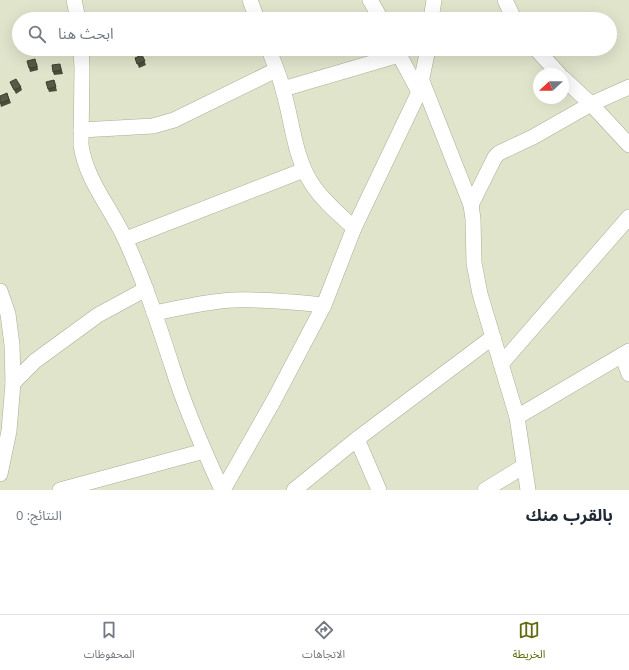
<!DOCTYPE html>
<html lang="ar">
<head>
<meta charset="utf-8">
<style>
	body { margin:0; font-family:"Open Sans","Noto Sans Arabic",sans-serif; background:#f6f6f7; color:#1f2937; direction:rtl }
	.compass { position:absolute; left:533px; top:68px; width:36px; height:36px; border-radius:50%; background:#fff; box-shadow:0 4px 16px #0002; rotate:248deg }
	.list { margin:0; padding:0; list-style:none }
	h2 { display:flex; justify-content:space-between; align-items:center; height:52px; margin:0; padding:0 16px; font-size:17px }
	h2 small { font-size:13px; font-weight:400; color:#747a83 }
	.icon { flex:none; width:22px; height:22px; fill:none; stroke:currentColor; stroke-width:2; stroke-linecap:round; stroke-linejoin:round }
	.map { position:relative; flex:none; width:629px; height:490px; overflow:hidden; direction:ltr }
	.search { position:absolute; background:#fff; box-shadow:0 4px 16px #0002; left:12px; right:12px; top:12px; height:44px; display:flex; align-items:center; gap:10px; box-sizing:border-box; padding:0 14px; border-radius:22px; color:#747a83; font-size:15px }
	.sheet { height:124px; background:#fff }
	nav { display:flex; justify-content:space-around; align-items:center; box-sizing:border-box; height:56px; border-top:1px solid #e0e1e3; background:#fff; font-size:11px; color:#747a83 }
	nav a { display:grid; justify-items:center; gap:2px }
	nav .on { color:#636a0d }
	.map>svg:first-child { display:block }
</style>
</head>
<body>
<div class="map">
<svg width="629" height="490" viewBox="0 0 629 490">
	<rect width="100%" height="100%" fill="#e0e4cb"/>
	<g fill="none" stroke-linecap="round" stroke-linejoin="round">
		<defs>
			<g id="minor">
				<path d="M74 0 78 19"/>
				<path d="M250 0 257 19"/>
				<path d="M370 0 381 19"/>
				<path d="M505 0 514 19"/>
				<path d="M431 19 434 0"/>
				<path d="M81 49 82 68 81 145C86 181 112 209 126 241 145 283 159 326 173 369 186 411 204 451 222 490"/>
				<path d="M269 49C273 62 280 76 283 90 292 119 294 157 312 184 323 201 339 214 354 228"/>
				<path d="M396 49 419 92"/>
				<path d="M536 49 559 74"/>
				<path d="M563 78 591 104 629 145"/>
				<path d="M422 81 471 205 473 219 474 263 480 294 517 417 528 490"/>
				<path d="M283 89 399 55"/>
				<path d="M81 130 153 126 174 120 276 70"/>
				<path d="M471 205 495 157 499 153 533 137 591 104 629 87"/>
				<path d="M126 239 304 170"/>
				<path d="M0 291 8 314 12 345 13 383 9 431 0 474"/>
				<path d="M154 313C180 308 207 301 234 300 264 299 294 302 324 305"/>
				<path d="M622 355 629 374"/>
				<path d="M501 364 629 217"/>
				<path d="M13 383 35 361 98 315 146 289"/>
				<path d="M517 417 629 351"/>
				<path d="M357 439 379 490"/>
				<path d="M60 490 204 451"/>
				<path d="M223 490 274 400 324 305 354 228 419 92 428 49"/>
				<path d="M294 490 357 439 493 337"/>
				<path d="M485 490 524 466"/>
			</g>
		</defs>
		<use href="#minor" stroke="#aaad96" stroke-width="16"/>
		<use href="#minor" stroke="#fff" stroke-width="15"/>
	</g>
	<g fill="#4b4d3b">
		<path d="M142 55 146 65 139 68 135 58Z"/>
		<path d="M37 63 38 70 30 72 29 68Z"/>
		<path d="M61 67 63 74 54 75 53 72Z"/>
		<path d="M54 80 57 91 49 92 48 89Z"/>
		<path d="M10 82 21 87 22 90 16 94Z"/>
		<path d="M7 93 11 103 1 107 0 103Z"/>
	</g>
	<g fill="#575a45" stroke="#3d3f30">
		<path d="M233 16 234 19H228Z"/>
		<path d="M142 55 145 61 137 64 135 58Z"/>
		<path d="M35 59 37 67 29 68 27 61Z"/>
		<path d="M60 64 61 70 53 72 52 65Z"/>
		<path d="M16 79 21 87 14 90 10 82Z"/>
		<path d="M54 80 56 87 48 89 46 82Z"/>
		<path d="M7 93 9 100 0 103V96Z"/>
	</g>
</svg>
<svg class="compass" viewBox="-18 -18 36 36"><path d="M0-13l5 13h-10z" fill="#e53935"/><path d="M0 13l5-13h-10z" fill="#747a83"/></svg>
<div class="search"><svg class="icon" aria-label="search" viewBox="0 0 24 24"><circle cx="10" cy="10" r="6"/><path d="M15 15l6 6"/></svg>ابحث هنا</div>
</div>
<section class="sheet">
<h2>بالقرب منك<small>النتائج: 0</small></h2>
<ul class="list">
</ul>
</section>
<nav>
<a class="on"><svg class="icon" aria-label="map" viewBox="0 0 24 24"><path d="M3 6l6-2 6 2 6-2v14l-6 2-6-2-6 2zM9 4v14M15 6v14"/></svg>الخريطة</a>
<a><svg class="icon" aria-label="directions" viewBox="0 0 24 24"><path d="M12 3l9 9-9 9-9-9zM9 14v-3h6M13 9l2 2-2 2"/></svg>الاتجاهات</a>
<a><svg class="icon" aria-label="saved" viewBox="0 0 24 24"><path d="M7 4h10v16l-5-4-5 4z"/></svg>المحفوظات</a>
</nav>
</body>
</html>
